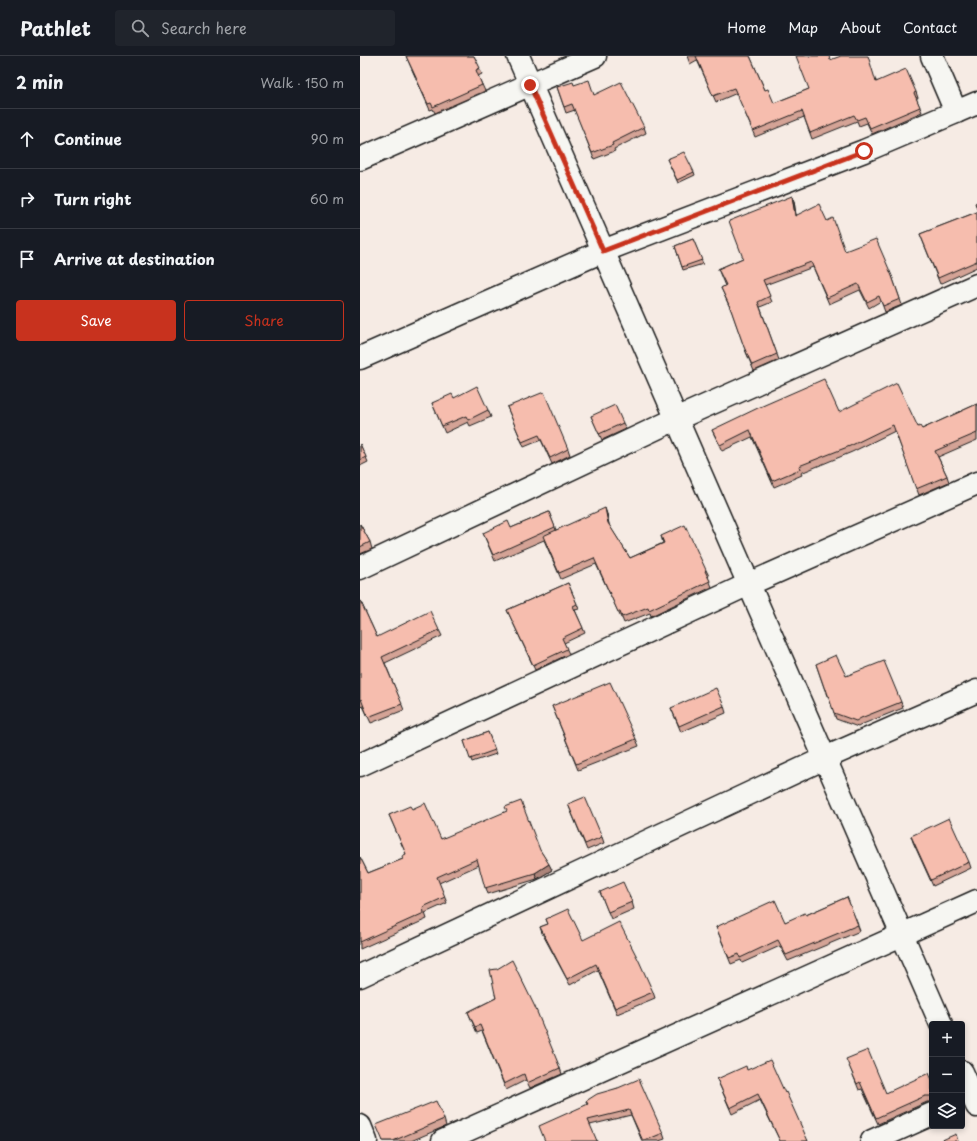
<!DOCTYPE html>
<html lang="en">
<head>
<meta charset="utf-8">
<style>
	body { margin:0; font-family:"Playpen Sans",sans-serif; background:#20242c; color:#f1f3f6 }
	.controls { position:absolute; right:12px; bottom:12px; display:grid; overflow:hidden; border-radius:4px; box-shadow:0 2px 6px #0003 }
	.controls button { width:36px; height:36px; display:grid; place-items:center; padding:0; border:0; border-bottom:1px solid #363941; background:#171b24; color:#f1f3f6; font:20px sans-serif }
	.stop { position:absolute; width:12px; height:12px; margin:-9px; border:3px solid #c8321e; border-radius:50%; background:#fff }
	.stop.end { background:#c8321e; border-color:#fff; box-shadow:0 1px 4px #0008 }
	.list { margin:0; padding:0; list-style:none }
	h2 { display:flex; justify-content:space-between; align-items:center; height:52px; margin:0; padding:0 16px; font-size:17px }
	h2 small { font-size:13px; font-weight:400; color:#9ea1a6 }
	.list li { display:grid; grid-template-columns:26px 1fr auto; gap:12px; align-items:center; box-sizing:border-box; height:60px; padding:0 16px; border-top:1px solid #363941 }
	.list b { display:block; font-size:15px; white-space:nowrap }
	.list em { font-size:13px; font-style:normal; color:#9ea1a6 }
	.actions { display:flex; gap:8px; padding:12px 16px }
	.actions a { flex:1; padding:9px 0; border:1px solid #c8321e; border-radius:4px; text-align:center; font-size:14px; color:#c8321e }
	.actions .main { background:#c8321e; color:#fff }
	.icon { flex:none; width:22px; height:22px; fill:none; stroke:currentColor; stroke-width:2; stroke-linecap:round; stroke-linejoin:round }
	.map { position:relative; flex:none; width:617px; height:1085px; overflow:hidden }
	header { display:flex; align-items:center; gap:24px; box-sizing:border-box; height:56px; padding:0 20px; background:#171b24; border-bottom:1px solid #363941 }
	header strong { font-size:19px }
	nav { display:flex; gap:22px; margin-inline-start:auto; font-size:14px }
	.search { width:280px; height:36px; background:#20242c; display:flex; align-items:center; gap:10px; box-sizing:border-box; padding:0 14px; border-radius:4px; color:#9ea1a6; font-size:15px }
	main { display:flex }
	aside { flex:1; background:#171b24 }
	.map>svg:first-child { display:block }
</style>
</head>
<body>
<header>
<strong>Pathlet</strong>
<div class="search"><svg class="icon" aria-label="search" viewBox="0 0 24 24"><circle cx="10" cy="10" r="6"/><path d="M15 15l6 6"/></svg>Search here</div>
<nav><a>Home</a><a>Map</a><a>About</a><a>Contact</a></nav>
</header>
<main>
<aside>
<h2>2 min<small>Walk · 150 m</small></h2>
<ul class="list">
<li><svg class="icon" aria-label="ahead" viewBox="0 0 24 24"><path d="M12 20V5M6 11l6-6 6 6"/></svg><div><b>Continue</b></div><em>90 m</em></li>
<li><svg class="icon" aria-label="right" viewBox="0 0 24 24"><path d="M7 20v-9h11M14 6l5 5-5 5"/></svg><div><b>Turn right</b></div><em>60 m</em></li>
<li><svg class="icon" aria-label="arrive" viewBox="0 0 24 24"><path d="M6 21V4h12l-3 4 3 4H6"/></svg><div><b>Arrive at destination</b></div></li>
</ul>
<div class="actions"><a class="main">Save</a><a>Share</a></div>
</aside>
<div class="map">
<svg width="617" height="1085" viewBox="0 0 617 1085">
	<rect width="100%" height="100%" fill="#f6ebe4"/>
	<filter id="ink" filterUnits="userSpaceOnUse"><feTurbulence type="fractalNoise" baseFrequency=".025" numOctaves="2"/><feDisplacementMap in="SourceGraphic" scale="8" xChannelSelector="R" yChannelSelector="G"/><feConvolveMatrix kernelMatrix="1 2 1 2 8 2 1 2 1" color-interpolation-filters="sRGB"/></filter>
	<g filter="url(#ink)">
		<g fill="none" stroke-linecap="round" stroke-linejoin="round">
			<defs>
				<g id="minor">
					<path d="M158 0 581 968"/>
					<path d="M596 56 617 47"/>
					<path d="M0 103 235 0"/>
					<path d="M0 302 243 195 504 95 596 56 572 0"/>
					<path d="M0 512 316 363 617 229"/>
					<path d="M0 709 389 528 617 427"/>
					<path d="M0 920 465 702 617 635"/>
					<path d="M602 1016 617 1050"/>
					<path d="M0 1070 6 1085"/>
					<path d="M83 1085 617 845"/>
					<path d="M512 1085 572 1058"/>
				</g>
			</defs>
			<use href="#minor" stroke="#1c1c1c" stroke-width="25"/>
			<use href="#minor" stroke="#f6f6f2" stroke-width="22"/>
		</g>
		<g fill="#d4a396" stroke="#1c1c1c">
			<path d="M46 0H114L122 18 118 20 125 35 75 57 73 53 70 54Z"/>
			<path d="M327 0H390L405 34 414 47 449 33 470 4 516 25 556 36 558 42H556L562 56 512 78 507 67 499 70 497 65 452 83 444 61 395 81 377 37 356 46 337 4 330 8Z"/>
			<path d="M214 29 234 39 284 71 286 77 254 93 255 95 234 103 215 54 206 57 197 31Z"/>
			<path d="M307 103 334 116 335 119 318 127Z"/>
			<path d="M434 145 436 160 467 165 485 195 532 220 542 249 525 256 521 245 509 252 500 234 469 248 453 211 405 229 412 246 400 251 419 304 394 315 386 296 372 256 361 232 365 230 358 213 383 202Z"/>
			<path d="M617 156V211L580 228 560 178Z"/>
			<path d="M333 183 343 208 323 214 315 190Z"/>
			<path d="M94 342 128 354 131 361 110 370 108 366 85 377 72 347Z"/>
			<path d="M617 348V384L578 401 587 420 589 426 559 439 535 375 492 396 441 417 442 419 414 431 392 381 362 395 352 374 479 356 558 371 562 373Z"/>
			<path d="M147 351 208 393 210 399 192 408 181 384 164 391Z"/>
			<path d="M231 360 263 367 266 373 242 384Z"/>
			<path d="M0 388 8 406 0 410Z"/>
			<path d="M189 456 196 474 247 458 249 469 270 502 303 487 301 480 346 514 349 520 348 521 352 531 291 560 290 557 264 567 262 562H261L236 508 201 523 184 484 135 505 123 477 151 472Z"/>
			<path d="M0 468 10 486 12 493 0 498Z"/>
			<path d="M208 527 219 553 215 554 225 577 204 587 209 598 175 614 147 554Z"/>
			<path d="M0 544 17 581 79 574 82 580 25 607 44 654 11 667 3 650 0 651Z"/>
			<path d="M456 608 486 620 541 646 543 652 503 668 498 671 476 663 469 640H467Z"/>
			<path d="M192 650 276 683 279 690 218 714Z"/>
			<path d="M364 650 366 657 321 676 311 652Z"/>
			<path d="M128 676 136 698 112 706 104 685Z"/>
			<path d="M208 748 242 781 244 787 227 794Z"/>
			<path d="M52 753 81 783 180 794 192 814 177 823 128 838 119 809 79 827 87 847 65 857 67 863 0 893V801L8 817 43 803 46 798 29 759Z"/>
			<path d="M551 780 609 806 611 812 573 830 553 786Z"/>
			<path d="M240 836 272 846 274 853 251 863Z"/>
			<path d="M487 841 500 875 428 905 420 890 382 907 381 904 371 908 356 871 425 866 446 859Z"/>
			<path d="M186 863 223 884 293 936 295 942 257 958 238 914 210 929 182 877 180 871 188 868Z"/>
			<path d="M135 938 200 1012 202 1018 170 1032 166 1024 146 1034 122 975 117 977 108 956 136 942Z"/>
			<path d="M489 1009 526 1037 572 1024V1046H567L518 1068 502 1033 499 1034Z"/>
			<path d="M387 1014 448 1085H420L400 1044 372 1058 357 1023Z"/>
			<path d="M258 1032 303 1077 305 1083 299 1085H282L271 1059 230 1069 185 1085 227 1048 226 1045Z"/>
			<path d="M84 1063 86 1070 51 1085H22Z"/>
		</g>
		<g fill="#ac847a" stroke="#1c1c1c">
			<path d="M432 140 434 145 437 166 435 160Z"/>
			<path d="M245 452 247 458 250 473 248 467Z"/>
			<path d="M189 808 192 814 177 823 175 817Z"/>
		</g>
		<g fill="#f6bdae" stroke="#1c1c1c">
			<path d="M46 0H114L120 12 116 14 122 29 73 51 71 47 68 48Z"/>
			<path d="M336 0H390L405 34 408 33 414 47 449 33 436 0H469L470 4 481 0H508L516 26 546 13 556 36 554 37 560 51 510 72 505 61 497 64 494 59 450 77 442 55 393 75 374 32 353 40Z"/>
			<path d="M229 24 234 39 261 26 284 71 252 87 253 89 232 97 212 48 204 51 197 31 213 26 214 29Z"/>
			<path d="M324 96 334 116 317 124 307 103Z"/>
			<path d="M432 140 435 160 459 148 467 165 473 162 485 195 516 183 532 220 540 243 523 250 519 240 507 246 498 228 467 242 451 206 403 224 410 240 398 246 417 298 392 309 384 291 370 251 361 232 366 229 358 213 383 202 369 165Z"/>
			<path d="M617 146V153L615 147Z"/>
			<path d="M617 156V205L578 222 560 178Z"/>
			<path d="M333 183 342 204 322 211 315 190Z"/>
			<path d="M464 323 479 356 537 327 558 371 560 370 562 373 617 348V377L575 395 587 420 556 433 533 369 490 390 439 410 440 413 412 425 390 374 360 389 352 374 400 351Z"/>
			<path d="M117 330 128 354 108 364 106 360 82 370 72 347 92 338 94 342Z"/>
			<path d="M184 336 208 393 190 402 179 379 162 386 147 351Z"/>
			<path d="M255 349 263 367 239 378 231 360Z"/>
			<path d="M0 388 6 401 0 404Z"/>
			<path d="M245 452 248 467 270 502 304 487 301 480 325 469 346 514 345 515 350 525 289 554 288 551 262 561 260 556H258L234 502 199 517 183 480Z"/>
			<path d="M189 456 195 471 133 499 123 477 148 465 151 472Z"/>
			<path d="M0 468 10 486 0 491Z"/>
			<path d="M208 527 217 548 213 550 223 572 202 582 207 593 173 609 147 554Z"/>
			<path d="M0 544 17 581 70 555 79 574 22 601 42 648 8 661 1 643 0 644Z"/>
			<path d="M476 599 486 620 524 605 541 646 501 662 496 665 474 657 466 633 465 634 456 608Z"/>
			<path d="M250 626 276 683 216 708 192 650Z"/>
			<path d="M356 632 364 650 319 670 311 652Z"/>
			<path d="M128 676 135 694 110 703 104 685Z"/>
			<path d="M225 741 242 781 225 788 208 748Z"/>
			<path d="M161 745 180 794 189 808 175 817 125 832 117 803 77 821 85 841 63 851 64 857 0 886V801L8 817 43 803 42 800 46 798 29 759 50 750 52 753 65 747 81 783 147 755 145 751Z"/>
			<path d="M589 762 609 806 571 824 551 780Z"/>
			<path d="M263 826 272 846 248 856 240 836Z"/>
			<path d="M487 841 498 869 426 899 418 884 380 902 379 898 369 902 356 871 415 844 425 866 445 857 446 859Z"/>
			<path d="M208 853 223 884 259 866 279 905 293 936 255 952 236 908 207 923 180 871 188 868 186 863Z"/>
			<path d="M152 904 175 951 200 1012 167 1027 164 1018 144 1028 120 969 115 971 108 956 136 942 135 938 130 914 137 913Z"/>
			<path d="M508 994 526 1037 569 1017 572 1024V1040H565L516 1062 500 1026 497 1028 486 1003Z"/>
			<path d="M410 1004 425 1037 426 1036 448 1085H420L398 1038 370 1052 357 1023 386 1010 387 1014Z"/>
			<path d="M279 1023 303 1077 284 1085H283L269 1054 228 1064 237 1085H185L179 1070 228 1048 226 1045 237 1038 258 1032Z"/>
			<path d="M76 1045 84 1063 33 1085H23L16 1069Z"/>
			<path d="M596 1078 598 1085H580Z"/>
		</g>
	</g>
	<g fill="none" stroke-linecap="round" stroke-linejoin="round" filter="url(#ink)">
		<path stroke="#c8321e" stroke-width="5" d="M170 29 243 195 504 95"/>
	</g>
</svg>
<div class="controls">
<button>+</button>
<button>−</button>
<button><svg class="icon" aria-label="layers" viewBox="0 0 24 24"><path d="M12 4l9 5-9 5-9-5zM3 14l9 5 9-5"/></svg></button>
</div>
<div class="stop" style="left:504px;top:95px"></div>
<div class="stop end" style="left:170px;top:29px"></div>
</div>
</main>
</body>
</html>
